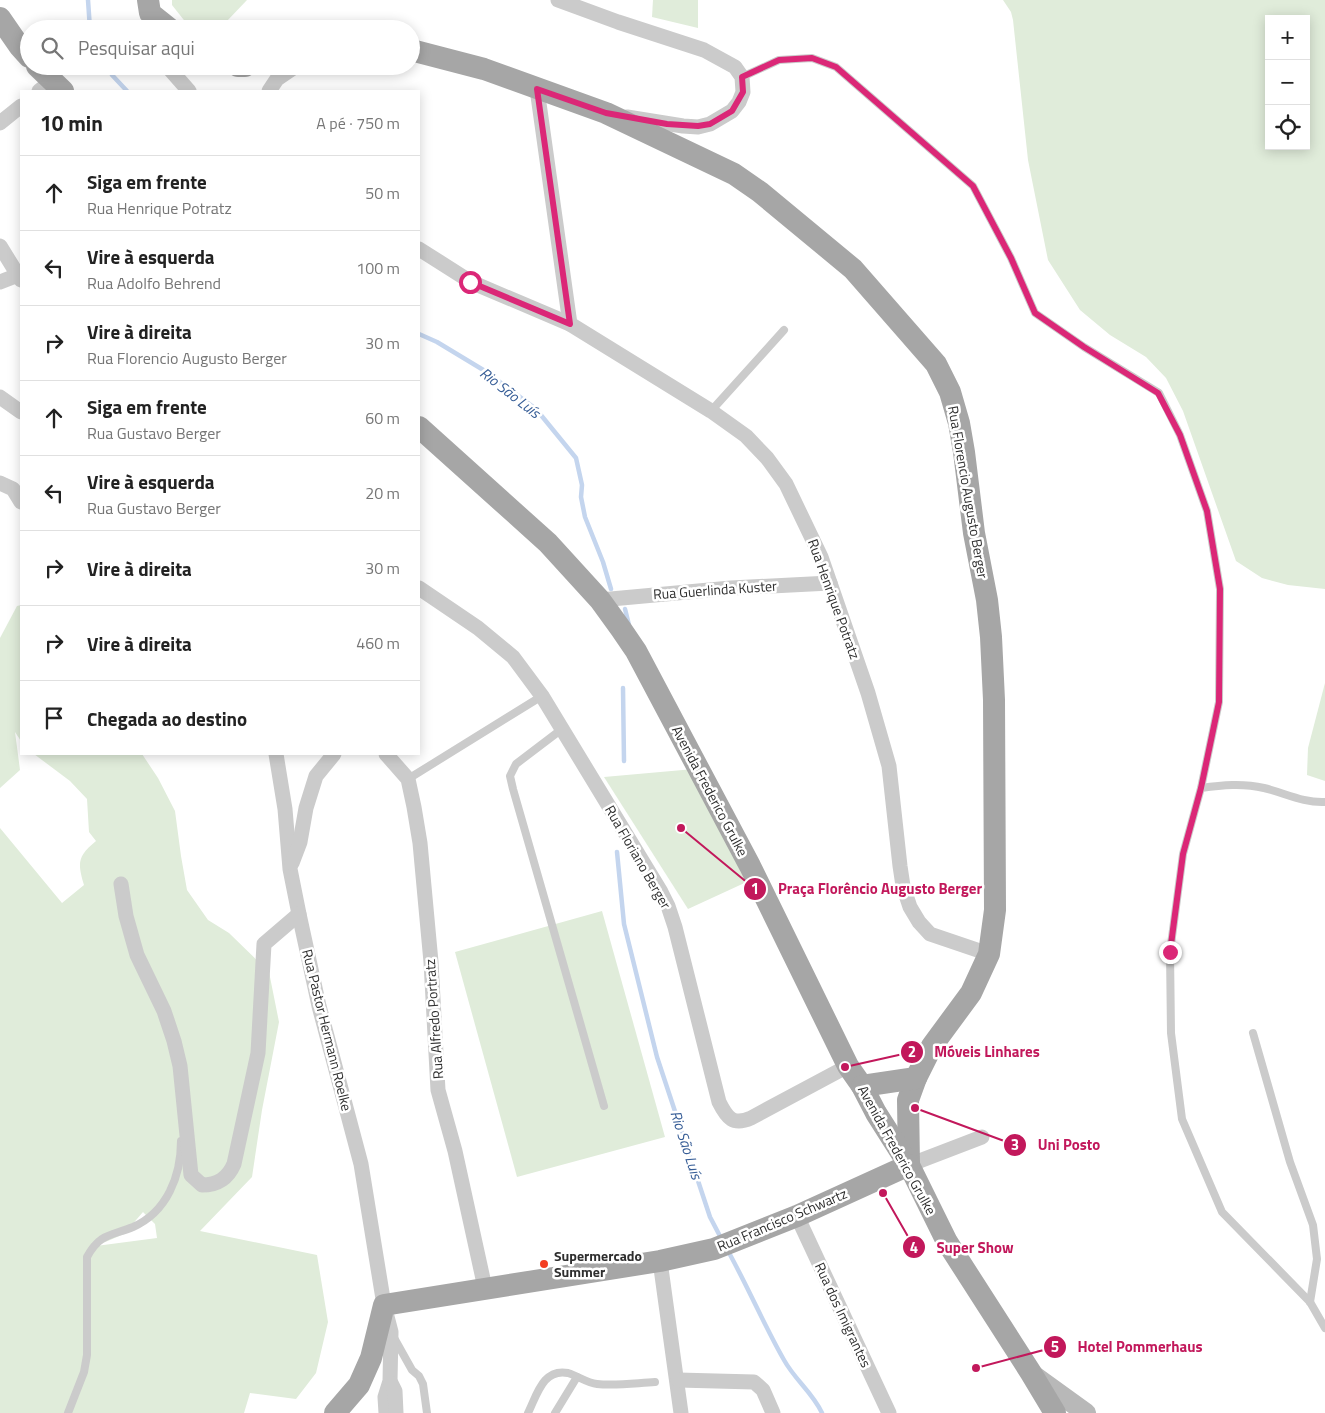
<!DOCTYPE html>
<html lang="pt">
<head>
<meta charset="utf-8">
<style>
	body { margin:0; font-family:"Titillium Web",sans-serif; background:#f2f2f2; color:#222 }
	.controls { position:absolute; right:15px; top:15px; display:grid; overflow:hidden; border-radius:0px; box-shadow:0 2px 12px #0003 }
	.controls button { width:45px; height:45px; display:grid; place-items:center; padding:0; border:0; border-bottom:1px solid #e0e0e0; background:#fff; color:#222; font:25px sans-serif }
	.stop { position:absolute; width:15px; height:15px; margin:-11px; border:4px solid #db2777; border-radius:50%; background:#fff }
	.stop.end { background:#db2777; border-color:#fff; box-shadow:0 1px 5px #0008 }
	.list { margin:0; padding:0; list-style:none }
	h2 { display:flex; justify-content:space-between; align-items:center; height:65px; margin:0; padding:0 20px; font-size:21px }
	h2 small { font-size:16px; font-weight:400; color:#767676 }
	.list li { display:grid; grid-template-columns:32px 1fr auto; gap:15px; align-items:center; box-sizing:border-box; height:75px; padding:0 20px; border-top:1px solid #e0e0e0 }
	.list b { display:block; font-size:19px; white-space:nowrap }
	.list p { margin:0; font-size:16px; white-space:nowrap; color:#767676 }
	.list em { font-size:16px; font-style:normal; color:#767676 }
	.icon { flex:none; width:28px; height:28px; fill:none; stroke:currentColor; stroke-width:2; stroke-linecap:round; stroke-linejoin:round }
	.map { position:relative; flex:none; width:1325px; height:1413px; overflow:hidden }
	.search { position:absolute; background:#fff; box-shadow:0 2px 12px #0003; left:20px; top:20px; width:400px; height:55px; display:flex; align-items:center; gap:12px; box-sizing:border-box; padding:0 18px; border-radius:28px; color:#767676; font-size:19px }
	.panel { position:absolute; background:#fff; box-shadow:0 2px 12px #0003; left:20px; top:90px; width:400px; height:665px; border-radius:0px }
	.map>svg:first-child { display:block }
</style>
</head>
<body>
<div class="map">
<svg width="1325" height="1413" viewBox="0 0 1325 1413">
	<rect width="100%" height="100%" fill="#fff"/>
	<g fill="#e0ecda" fill-rule="evenodd">
		<path d="M172 0H247L226 22H212L208 21 202 29H191L172 5Z"/>
		<path d="M653 0H698V28L652 17Z"/>
		<path d="M1003 0H1325V589L1288 585 1262 578 1236 561 1183 411 1166 378 1146 357 1110 335 1080 310 1048 260 1028 160 1013 20 1011 12ZM1269 19H1306V146H1269Z"/>
		<path d="M21 605V741L15 732 20 770 0 788V638L17 606Z"/>
		<path d="M1325 683V781L1307 775 1308 748Z"/>
		<path d="M34 754H142L158 778 175 811 181 856 187 890 208 920 229 933 269 972 279 1022 262 1110 252 1177 200 1231 317 1255 328 1322 316 1373 296 1399 250 1393 244 1413H0V828L62 903 84 885C77 862 78 856 96 841L89 832 87 799 70 781ZM143 1212 155 1224 157 1238 96 1246 124 1234Z"/>
		<path d="M694 769 751 880 688 909 604 777Z"/>
		<path d="M602 911 665 1137 517 1177 455 952Z"/>
	</g>
	<g fill="none" stroke-linecap="round" stroke-linejoin="round">
		<g stroke="#c4d5ee" stroke-width="4.5">
			<path d="M88 0 90 29"/>
			<path d="M107 66 112 75 127 91"/>
			<path d="M419 334 437 342 485 371 536 409 576 458 582 485 581 497 585 517 603 562 611 589"/>
			<path d="M625 609 629 625"/>
			<path d="M623 688 624 761"/>
			<path d="M617 852 624 924 657 1057 710 1217 722 1240"/>
			<path d="M728 1251C748 1287 764 1325 784 1360 795 1380 813 1393 822 1413"/>
		</g>
		<g stroke="#cbcbcb" stroke-width="8">
			<path d="M742 77 779 60 812 58 836 67 973 186 1011 258 1035 313 1084 347 1159 393 1180 435 1207 511 1220 589 1219 702 1201 788"/>
			<path d="M711 411 784 330"/>
			<path d="M562 729 516 764 510 776 513 789 604 1106"/>
			<path d="M408 779 542 696"/>
			<path d="M1325 802C1303 803 1285 793 1264 788 1243 783 1222 785 1201 788L1183 854 1170 952 1171 1033 1182 1119 1222 1212 1310 1302 1325 1328"/>
			<path d="M1253 1033 1290 1162 1313 1225 1317 1259 1310 1302"/>
			<path d="M393 1336 412 1370 419 1376 423 1384 427 1413"/>
			<path d="M68 1413 84 1372 87 1355V1257C100 1233 111 1236 133 1227 167 1212 181 1176 181 1141"/>
			<path d="M528 1413C537 1395 543 1368 568 1373 578 1376 587 1383 597 1384 616 1386 636 1383 655 1382"/>
			<path d="M555 1413 577 1377"/>
		</g>
		<g stroke="#cbcbcb" stroke-width="15">
			<path d="M558 0 618 22 704 50 735 67 742 77 743 92 739 102 732 111 710 124 698 127 683 126 627 117"/>
			<path d="M167 66 189 91"/>
			<path d="M537 89 570 324"/>
			<path d="M39 91 52 81"/>
			<path d="M269 91 277 79 296 66"/>
			<path d="M0 123 21 106"/>
			<path d="M0 246 21 280"/>
			<path d="M419 249 471 282 570 324 711 411 746 436 767 458 786 484 821 557 868 693 889 766 900 866 903 886 910 907 919 922 930 934 989 954"/>
			<path d="M0 282 18 275"/>
			<path d="M0 397 21 412"/>
			<path d="M0 483 13 489 21 502"/>
			<path d="M419 588 478 628 513 657 542 696 661 892 668 906 675 927 719 1102C727 1118 733 1126 751 1118L848 1066"/>
			<path d="M600 600 731 588 830 583"/>
			<path d="M276 754 285 809 290 869 299 914 319 1006 361 1164 384 1305 391 1332 390 1381 385 1397 386 1413"/>
			<path d="M386 754 408 779 414 807 420 843 431 962 438 1090 455 1151 485 1288"/>
			<path d="M292 863 300 842 306 808 316 776 334 754"/>
			<path d="M121 884 126 916 137 955 164 1011 174 1041 180 1066 191 1175 202 1185C218 1185 228 1178 234 1164L258 1053 264 944 299 914"/>
			<path d="M909 1165 982 1137"/>
			<path d="M797 1216 889 1413"/>
			<path d="M660 1261 681 1413"/>
			<path d="M678 1380 754 1382 763 1390 773 1413"/>
			<path d="M391 1383 395 1391 396 1413"/>
		</g>
		<path stroke="#b8b8b8" stroke-width="20" d="M1032 1374 1086 1413"/>
		<g stroke="#a6a6a6" stroke-width="22">
			<path d="M148 0 150 13 170 29"/>
			<path d="M0 18 20 47 29 57"/>
			<path d="M411 50 484 69 606 113 734 174 760 192 853 269 936 364 950 392 959 423 964 452 974 533 987 600 991 637 994 700 995 910 989 954 971 993 932 1046 916 1078 908 1100 909 1165"/>
			<path d="M37 66 63 91"/>
			<path d="M238 66H245"/>
			<path d="M419 427 548 543 600 600 621 629 636 651 750 866 848 1066 862 1086 876 1113 909 1165 947 1242 1031 1373 1055 1413"/>
			<path d="M862 1086 916 1078"/>
			<path d="M335 1413 359 1385 371 1358 384 1305 660 1261 714 1249 797 1216 909 1165"/>
		</g>
	</g>
	<g fill="none" stroke-linecap="round" stroke-linejoin="round">
		<path stroke="#db2777" stroke-width="6" d="M470 282 570 324 537 89 606 113 667 124 698 126 710 124 732 111 743 92 742 77 779 60 812 58 836 67 973 186 1011 258 1035 313 1084 347 1158 393 1180 435 1207 511 1220 589 1219 702 1201 788 1183 854 1170 952"/>
	</g>
	<circle fill="#f33d21" stroke="#fff" stroke-width="2" cx="544" cy="1264" r="5"/>
	<g text-anchor="middle" stroke-width="5" stroke-linejoin="round" paint-order="stroke">
		<g font-size="14" fill="#2e2e2e" stroke="#fff">
			<text transform="translate(968 492) rotate(80)" y="5">Rua Florencio Augusto Berger</text>
			<text transform="translate(715 590) rotate(-4)" y="5">Rua Guerlinda Kuster</text>
			<text transform="translate(834 599) rotate(70)" y="5">Rua Henrique Potratz</text>
			<text transform="translate(710 791) rotate(62)" y="5">Avenida Frederico Grulke</text>
			<text transform="translate(638 857) rotate(60)" y="5">Rua Floriano Berger</text>
			<text transform="translate(434 1019) rotate(-94)" y="5">Rua Alfredo Portratz</text>
			<text transform="translate(327 1030) rotate(76)" y="5">Rua Pastor Hermann Roelke</text>
			<text transform="translate(897 1150) rotate(61)" y="5">Avenida Frederico Grulke</text>
			<text transform="translate(782 1220) rotate(-23)" y="5">Rua Francisco Schwartz</text>
			<text transform="translate(843 1315) rotate(65)" y="5">Rua dos Imigrantes</text>
		</g>
		<g font-size="14" font-weight="bold" fill="#2e2e2e" stroke="#fff" text-anchor="start">
			<text x="554" y="1261">Supermercado<tspan x="554" dy="16">Summer</tspan></text>
		</g>
		<g font-size="15" font-style="italic" fill="#355c96" stroke="#fff">
			<text transform="translate(510 393) rotate(38)" y="5">Rio São Luís</text>
			<text transform="translate(686 1145) rotate(72)" y="5">Rio São Luís</text>
		</g>
	</g>
	<path fill="none" stroke="#c2185b" stroke-width="2" d="M681 828L755 889M845 1067L912 1052M915 1108L1015 1145M883 1193L914 1247M976 1368L1055 1347"/>
	<g fill="#c2185b" stroke="#fff" stroke-width="2">
		<circle cx="681" cy="828" r="5"/>
		<circle cx="845" cy="1067" r="5"/>
		<circle cx="915" cy="1108" r="5"/>
		<circle cx="883" cy="1193" r="5"/>
		<circle cx="976" cy="1368" r="5"/>
		<circle cx="755" cy="889" r="12"/>
		<circle cx="912" cy="1052" r="12"/>
		<circle cx="1015" cy="1145" r="12"/>
		<circle cx="914" cy="1247" r="12"/>
		<circle cx="1055" cy="1347" r="12"/>
	</g>
	<g font-size="15" text-anchor="middle" font-weight="bold" fill="#fff">
		<text x="755" y="894">1</text>
		<text x="912" y="1057">2</text>
		<text x="1015" y="1150">3</text>
		<text x="914" y="1253">4</text>
		<text x="1055" y="1352">5</text>
	</g>
	<g font-size="15" text-anchor="middle" font-weight="bold" fill="#c2185b" stroke="#fff" stroke-width="5" stroke-linejoin="round" paint-order="stroke">
		<text x="880" y="894">Praça Florêncio Augusto Berger</text>
		<text x="987" y="1057">Móveis Linhares</text>
		<text x="1069" y="1150">Uni Posto</text>
		<text x="975" y="1253">Super Show</text>
		<text x="1140" y="1352">Hotel Pommerhaus</text>
	</g>
</svg>
<div class="controls">
<button>+</button>
<button>−</button>
<button><svg class="icon" aria-label="locate" viewBox="0 0 24 24"><circle cx="12" cy="12" r="6"/><path d="M12 2v4M12 18v4M2 12h4M18 12h4"/></svg></button>
</div>
<div class="stop" style="left:470px;top:282px"></div>
<div class="stop end" style="left:1170px;top:952px"></div>
<div class="search"><svg class="icon" aria-label="search" viewBox="0 0 24 24"><circle cx="10" cy="10" r="6"/><path d="M15 15l6 6"/></svg>Pesquisar aqui</div>
<section class="panel">
<h2>10 min<small>A pé · 750 m</small></h2>
<ul class="list">
<li><svg class="icon" aria-label="ahead" viewBox="0 0 24 24"><path d="M12 20V5M6 11l6-6 6 6"/></svg><div><b>Siga em frente</b><p>Rua Henrique Potratz</p></div><em>50 m</em></li>
<li><svg class="icon" aria-label="left" viewBox="0 0 24 24"><path d="M17 20v-9H6M10 6l-5 5 5 5"/></svg><div><b>Vire à esquerda</b><p>Rua Adolfo Behrend</p></div><em>100 m</em></li>
<li><svg class="icon" aria-label="right" viewBox="0 0 24 24"><path d="M7 20v-9h11M14 6l5 5-5 5"/></svg><div><b>Vire à direita</b><p>Rua Florencio Augusto Berger</p></div><em>30 m</em></li>
<li><svg class="icon" aria-label="ahead" viewBox="0 0 24 24"><path d="M12 20V5M6 11l6-6 6 6"/></svg><div><b>Siga em frente</b><p>Rua Gustavo Berger</p></div><em>60 m</em></li>
<li><svg class="icon" aria-label="left" viewBox="0 0 24 24"><path d="M17 20v-9H6M10 6l-5 5 5 5"/></svg><div><b>Vire à esquerda</b><p>Rua Gustavo Berger</p></div><em>20 m</em></li>
<li><svg class="icon" aria-label="right" viewBox="0 0 24 24"><path d="M7 20v-9h11M14 6l5 5-5 5"/></svg><div><b>Vire à direita</b></div><em>30 m</em></li>
<li><svg class="icon" aria-label="right" viewBox="0 0 24 24"><path d="M7 20v-9h11M14 6l5 5-5 5"/></svg><div><b>Vire à direita</b></div><em>460 m</em></li>
<li><svg class="icon" aria-label="arrive" viewBox="0 0 24 24"><path d="M6 21V4h12l-3 4 3 4H6"/></svg><div><b>Chegada ao destino</b></div></li>
</ul>
</section>
</div>
</body>
</html>
